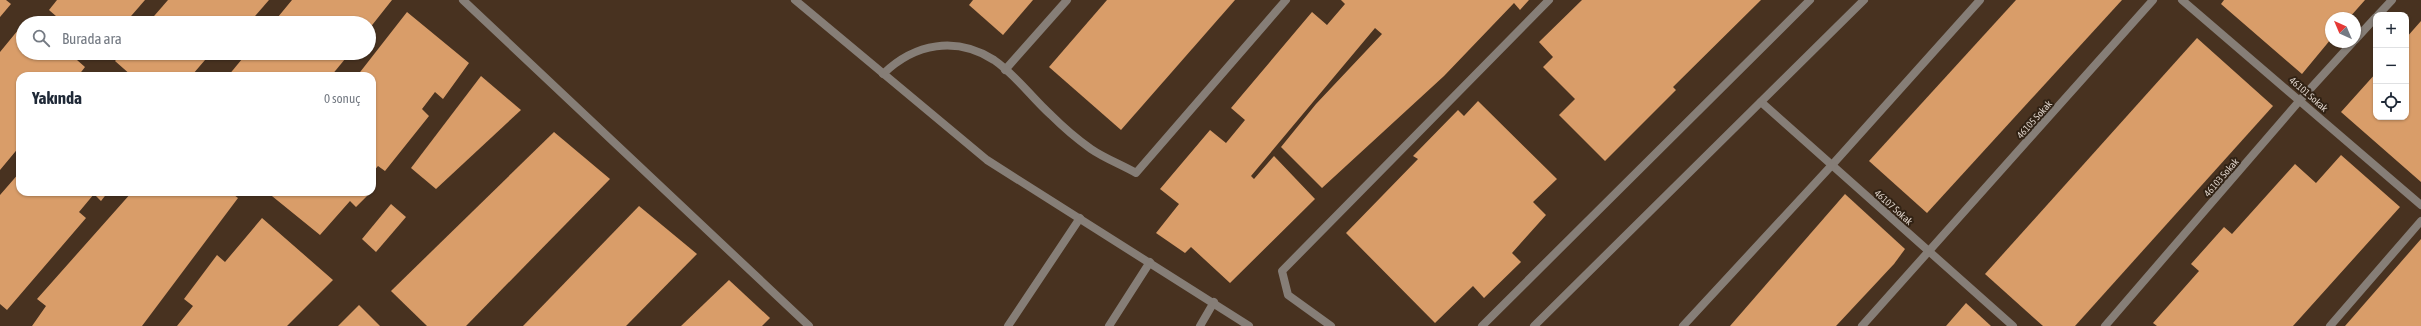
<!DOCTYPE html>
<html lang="tr">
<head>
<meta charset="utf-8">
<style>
	body { margin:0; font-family:"Asap Condensed",sans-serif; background:#f2f2f3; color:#1f2937 }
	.controls { position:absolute; right:12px; top:12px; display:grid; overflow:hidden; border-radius:8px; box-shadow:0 1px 3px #0004 }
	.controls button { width:36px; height:36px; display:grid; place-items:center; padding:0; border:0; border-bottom:1px solid #e0e1e3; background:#fff; color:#1f2937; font:20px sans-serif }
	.compass { position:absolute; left:2325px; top:12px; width:36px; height:36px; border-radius:50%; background:#fff; box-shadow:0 1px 3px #0004; rotate:316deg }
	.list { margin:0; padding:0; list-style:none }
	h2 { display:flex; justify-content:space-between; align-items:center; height:52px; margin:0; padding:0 16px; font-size:17px }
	h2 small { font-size:13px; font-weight:400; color:#747a83 }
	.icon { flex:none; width:22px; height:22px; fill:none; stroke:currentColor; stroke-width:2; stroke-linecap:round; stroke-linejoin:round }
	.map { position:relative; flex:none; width:2421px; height:326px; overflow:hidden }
	.search { position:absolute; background:#fff; box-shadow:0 1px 3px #0004; left:16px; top:16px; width:360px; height:44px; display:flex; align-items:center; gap:10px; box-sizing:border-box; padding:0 14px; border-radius:22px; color:#747a83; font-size:15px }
	.panel { position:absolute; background:#fff; box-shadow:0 1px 3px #0004; left:16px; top:72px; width:360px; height:124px; border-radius:12px }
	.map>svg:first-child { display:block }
</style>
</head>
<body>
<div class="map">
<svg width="2421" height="326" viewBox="0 0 2421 326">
	<rect width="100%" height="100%" fill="#3c2c1e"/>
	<path fill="#483220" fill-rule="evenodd" d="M0 0H2421V326H0ZM2376 15H2406V117H2376ZM2331 18H2355V42H2331ZM23 23H369V53H23ZM20 76H372V192H20Z"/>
	<g fill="#d99d69">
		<path d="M0 0H6L11 4 0 17Z"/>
		<path d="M57 0H145L125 23H64L49 10Z"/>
		<path d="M168 0H269L249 23H148Z"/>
		<path d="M292 0H392L369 29V23H273Z"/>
		<path d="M973 0H1033L1003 35 969 5Z"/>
		<path d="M1107 0H1235L1121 130 1049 67Z"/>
		<path d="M1341 0H1529L1520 10 1514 3 1444 76 1322 188 1281 147 1316 104 1382 34 1375 28 1251 176 1254 179 1274 156 1315 199 1230 283 1191 247 1185 253 1156 233 1179 204 1160 189 1210 130 1226 143 1245 120 1231 108 1312 12 1327 25 1345 4Z"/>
		<path d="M1582 0H1761L1673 87 1676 90 1605 161 1559 115 1575 99 1543 67 1553 57 1539 42Z"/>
		<path d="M2016 0H2122L1927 213 1869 161Z"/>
		<path d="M2224 0H2365L2349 18H2331V39L2302 74 2221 4Z"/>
		<path d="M407 12 469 63 443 99 435 92 422 109 429 116 385 171 378 166 372 173V76H357Z"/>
		<path d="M2421 21V182L2341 112 2376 73V117H2406V38Z"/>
		<path d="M23 24V53H69L85 67 78 76H20V146L0 170V52Z"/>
		<path d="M2197 38 2273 106 2075 326H2043L1985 274Z"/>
		<path d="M122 53H211L193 74 195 76H132L115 61Z"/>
		<path d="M247 53H350L331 76H228Z"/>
		<path d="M481 76 521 110 436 189 411 168Z"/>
		<path d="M1478 101 1557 179 1533 202 1546 215 1512 253 1521 262 1484 298 1473 286 1435 323 1346 233 1418 159 1413 156 1458 110 1464 116Z"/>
		<path d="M554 132 610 179 466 326H427L391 291Z"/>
		<path d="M2341 155 2400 207 2293 326H2157L2153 323 2199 271 2191 264 2224 227 2232 234 2295 164 2316 183Z"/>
		<path d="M20 172V192H108L101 201 94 194 79 212 86 218 7 310 0 304V195Z"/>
		<path d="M132 192H230L238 198 142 326H32L46 306 37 299Z"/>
		<path d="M267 192H371L356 207 350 201 320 235Z"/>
		<path d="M1845 194 1905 249 1894 264 1836 326H1730Z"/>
		<path d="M391 204 406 217 376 252 362 239Z"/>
		<path d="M639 206 697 254 626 326H523Z"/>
		<path d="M262 218 333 280 287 326H177L193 306 184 299 217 255 225 262Z"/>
		<path d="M2421 239V326H2345Z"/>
		<path d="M729 280 770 318 762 326H681Z"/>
		<path d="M1966 303 1991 326H1946Z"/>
		<path d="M359 305 380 326H338Z"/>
	</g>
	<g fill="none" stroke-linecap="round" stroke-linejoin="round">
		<g stroke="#867e77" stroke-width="8">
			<path d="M463 0 809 326"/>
			<path d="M2182 0 2421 205"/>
			<path d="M2378 15 2392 0"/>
			<path d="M2355 40 2376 17"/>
			<path d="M1005 70 1067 0"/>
			<path d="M883 74C915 43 956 36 994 60 1016 75 1032 98 1051 115 1063 127 1077 139 1091 149 1104 158 1122 165 1136 173L1286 0"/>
			<path d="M1761 102 2013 326"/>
			<path d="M1008 326 1080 218"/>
			<path d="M1109 326 1150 262"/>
			<path d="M1200 326 1214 302"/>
			<path d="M1331 326 1288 295 1282 271 1549 0"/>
			<path d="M1683 326 1832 165 1980 0"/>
			<path d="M1862 326 2153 0"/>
			<path d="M2105 326 2301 99 2353 42"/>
			<path d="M2330 326 2421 221"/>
		</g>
		<g stroke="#867e77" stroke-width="8">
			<path d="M795 0 987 160 1249 326"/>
			<path d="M1482 326 1810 0"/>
			<path d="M1534 326 1864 0"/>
		</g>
	</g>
	<g text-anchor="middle" stroke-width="4" stroke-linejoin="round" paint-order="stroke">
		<g font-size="10" fill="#ddd2c9" stroke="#312214">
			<text transform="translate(2309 94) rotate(41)" y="4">46101 Sokak</text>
			<text transform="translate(2034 119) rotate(-48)" y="4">46105 Sokak</text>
			<text transform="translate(2221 177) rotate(-49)" y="4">46103 Sokak</text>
			<text transform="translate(1894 207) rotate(42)" y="4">46107 Sokak</text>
		</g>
	</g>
</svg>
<div class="controls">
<button>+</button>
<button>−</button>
<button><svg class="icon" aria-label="locate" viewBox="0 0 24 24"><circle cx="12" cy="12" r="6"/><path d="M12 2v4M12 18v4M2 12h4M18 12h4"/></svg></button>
</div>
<svg class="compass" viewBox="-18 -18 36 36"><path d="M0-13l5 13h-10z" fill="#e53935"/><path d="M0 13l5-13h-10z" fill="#747a83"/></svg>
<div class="search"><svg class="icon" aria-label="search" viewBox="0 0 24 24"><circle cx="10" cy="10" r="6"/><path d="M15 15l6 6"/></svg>Burada ara</div>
<section class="panel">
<h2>Yakında<small>0 sonuç</small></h2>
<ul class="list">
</ul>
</section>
</div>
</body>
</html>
